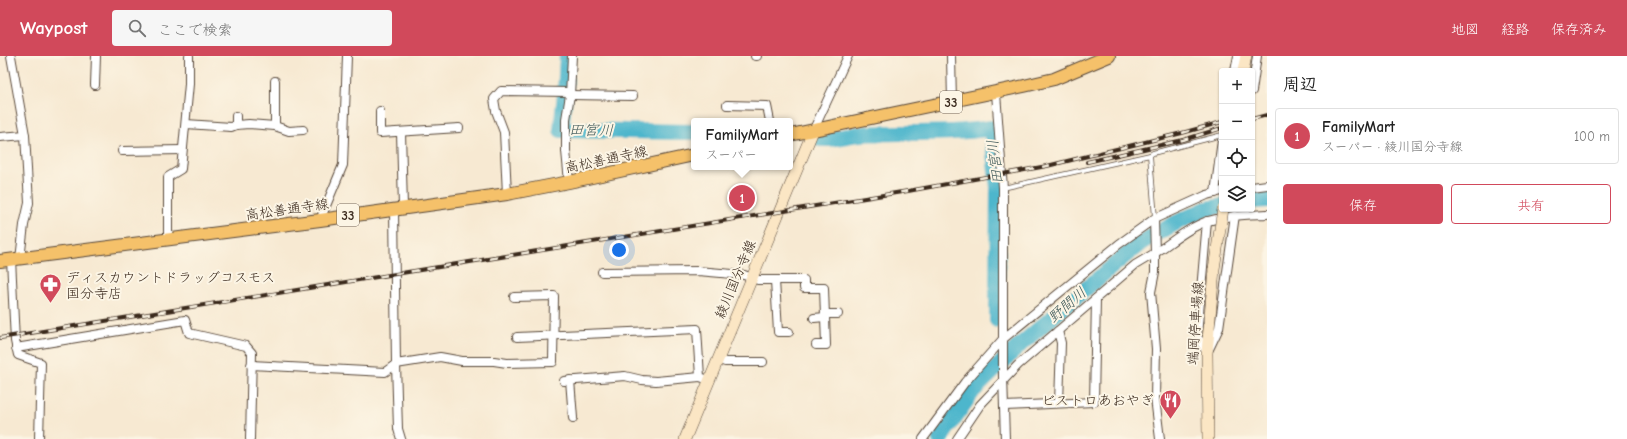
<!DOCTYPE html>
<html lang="ja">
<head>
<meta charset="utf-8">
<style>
	body { margin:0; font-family:"Comic Neue","Klee One",sans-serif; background:#f6f6f6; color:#222 }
	.controls { position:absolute; right:12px; top:12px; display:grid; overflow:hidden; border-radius:4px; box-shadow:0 1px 3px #0004 }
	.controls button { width:36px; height:36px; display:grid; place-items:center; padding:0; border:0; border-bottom:1px solid #e0e0e0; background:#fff; color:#222; font:20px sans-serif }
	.you { position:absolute; left:619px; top:194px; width:14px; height:14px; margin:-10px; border:3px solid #fff; border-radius:50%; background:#1a73e8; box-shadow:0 0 0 6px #1a73e833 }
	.badge { display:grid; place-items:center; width:26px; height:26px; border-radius:50%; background:#d1495b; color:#fff; font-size:13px; font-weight:700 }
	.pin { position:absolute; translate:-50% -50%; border:2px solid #fff; box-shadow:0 1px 4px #0006 }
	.popup { position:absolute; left:691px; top:62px; width:102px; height:52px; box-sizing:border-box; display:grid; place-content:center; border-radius:4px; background:#fff; filter:drop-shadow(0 1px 3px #0005); font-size:13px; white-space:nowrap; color:#767676 }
	.popup b { font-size:15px; color:#222 }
	.popup::after { content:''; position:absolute; left:50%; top:100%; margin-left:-8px; border:8px solid transparent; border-top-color:#fff }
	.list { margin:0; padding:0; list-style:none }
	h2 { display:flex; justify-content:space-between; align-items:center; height:52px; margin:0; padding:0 16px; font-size:17px }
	h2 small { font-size:13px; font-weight:400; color:#767676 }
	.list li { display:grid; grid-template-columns:26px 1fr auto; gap:12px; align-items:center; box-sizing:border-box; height:56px; margin:0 8px 8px; padding:0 8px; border:1px solid #e0e0e0; border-radius:4px }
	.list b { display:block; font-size:15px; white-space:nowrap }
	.list p { margin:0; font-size:13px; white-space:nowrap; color:#767676 }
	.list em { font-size:13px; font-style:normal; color:#767676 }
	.actions { display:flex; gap:8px; padding:12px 16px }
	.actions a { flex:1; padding:9px 0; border:1px solid #d1495b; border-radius:4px; text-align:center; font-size:14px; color:#d1495b }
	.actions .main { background:#d1495b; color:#fff }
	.icon { flex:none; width:22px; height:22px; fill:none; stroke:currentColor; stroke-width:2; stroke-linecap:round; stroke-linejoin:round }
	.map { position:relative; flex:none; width:1267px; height:383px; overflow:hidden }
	header { display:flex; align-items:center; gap:24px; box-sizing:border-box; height:56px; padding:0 20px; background:#d1495b; color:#fff }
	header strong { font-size:19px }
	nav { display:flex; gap:22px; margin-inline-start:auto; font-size:14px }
	.search { width:280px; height:36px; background:#f6f6f6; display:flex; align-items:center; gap:10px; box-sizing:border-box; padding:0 14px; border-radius:4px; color:#767676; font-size:15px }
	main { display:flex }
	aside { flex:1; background:#fff }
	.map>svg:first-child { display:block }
</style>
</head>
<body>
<header>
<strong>Waypost</strong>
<div class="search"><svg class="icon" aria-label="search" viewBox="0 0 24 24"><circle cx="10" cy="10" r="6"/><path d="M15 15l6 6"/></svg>ここで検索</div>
<nav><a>地図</a><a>経路</a><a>保存済み</a></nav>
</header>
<main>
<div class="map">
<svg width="1267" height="383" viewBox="0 0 1267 383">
	<rect width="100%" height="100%" fill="#fcf5e5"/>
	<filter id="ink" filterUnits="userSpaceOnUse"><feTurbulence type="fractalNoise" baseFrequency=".025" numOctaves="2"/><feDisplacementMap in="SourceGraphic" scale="8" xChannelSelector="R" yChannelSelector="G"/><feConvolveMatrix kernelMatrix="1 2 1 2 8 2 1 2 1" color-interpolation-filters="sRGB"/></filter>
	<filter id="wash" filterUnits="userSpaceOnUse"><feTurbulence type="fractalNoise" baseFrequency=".012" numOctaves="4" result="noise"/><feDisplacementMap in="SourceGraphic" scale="16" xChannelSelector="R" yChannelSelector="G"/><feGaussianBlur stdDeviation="0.9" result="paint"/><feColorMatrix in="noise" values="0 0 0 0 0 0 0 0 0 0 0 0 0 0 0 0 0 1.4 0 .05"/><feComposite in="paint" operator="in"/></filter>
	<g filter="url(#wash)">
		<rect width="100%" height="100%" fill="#f7e9d2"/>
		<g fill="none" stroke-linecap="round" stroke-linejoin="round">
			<g stroke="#4eb6cc" stroke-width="16">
				<path d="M567 0 565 38 561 74 694 76"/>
				<path d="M820 83C834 84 846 79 860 78 903 76 948 79 991 72L998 131 997 264"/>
				<path d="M1252 145 1267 144"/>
				<path d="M940 383 973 335 1021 288 1121 203 1142 186 1176 167 1206 153 1222 150"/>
			</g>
		</g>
	</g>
	<g filter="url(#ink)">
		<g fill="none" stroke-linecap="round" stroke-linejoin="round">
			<defs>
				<g id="lane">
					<path d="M1150 99 1153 97 1222 79"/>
					<path d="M1003 132 1150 99 1155 162"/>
				</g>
				<g id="street">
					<path d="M11 0 25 79 29 147 24 169 20 203"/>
					<path d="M755 0H757"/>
					<path d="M951 0 952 46"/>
					<path d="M1235 15 1238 0"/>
					<path d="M275 25V70"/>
					<path d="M95 29 96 0"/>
					<path d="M1252 35 1257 0"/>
					<path d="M996 37 1003 132V320L1005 383"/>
					<path d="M570 39 633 40"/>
					<path d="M727 49 767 50 770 65"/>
					<path d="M380 55V77L459 72"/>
					<path d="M236 60V69"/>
					<path d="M186 68 231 71 236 69 249 68 275 70 289 75 303 74"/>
					<path d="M813 75 848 0"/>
					<path d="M401 76 403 151"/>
					<path d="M0 81 25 79"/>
					<path d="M122 95 182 94"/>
					<path d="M569 126 566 95V63L570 39 572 0"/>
					<path d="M1252 131 1267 129"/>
					<path d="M1215 137 1222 84"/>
					<path d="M507 138 504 76 496 55 494 43 501 35 570 36"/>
					<path d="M394 153 396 308 398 373 401 383"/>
					<path d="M1154 163 1155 197C1172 186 1189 171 1208 165 1228 159 1247 159 1267 158"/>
					<path d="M320 164 343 109 347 0"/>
					<path d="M168 183V121L181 113 189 28V0"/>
					<path d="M11 203 15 285 18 299 41 307 39 383"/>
					<path d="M602 216 698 215 744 219 758 224H804V232H824L826 289H816"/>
					<path d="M775 224 778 276H789"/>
					<path d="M825 258H838"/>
					<path d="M814 262 825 261"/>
					<path d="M1058 275 1061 287 1059 347"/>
					<path d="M517 281 697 273 700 321 709 324"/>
					<path d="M16 292 185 264 189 277 246 290 252 297 250 383"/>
					<path d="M1209 293 1219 272 1235 159"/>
					<path d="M1207 297 1197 280 1207 165"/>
					<path d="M718 303 725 306H763"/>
					<path d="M251 309 385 316 396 308 440 301 462 305H494L507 307 553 306 554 240 514 241"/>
					<path d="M570 324 573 362"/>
					<path d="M564 325 625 320 642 324 656 325 700 321"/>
					<path d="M1004 350 1094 346 1096 243"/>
					<path d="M923 383 965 326 1003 283 1119 188 1154 163 1207 139 1222 135"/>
					<path d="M957 383 980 349 1018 309 1135 209 1155 197V216L1151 236 1156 293 1155 342 1160 383"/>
				</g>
				<g id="secondary">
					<path d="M1243 15 1246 0"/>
					<path d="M685 383 813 75"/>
					<path d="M1208 383 1207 297 1214 213"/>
				</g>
				<g id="primary">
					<path d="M790 79 1024 30 1054 23 1109 0"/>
					<path d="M0 205 320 164 507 138 569 126 694 99"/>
				</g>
			</defs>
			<use href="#lane" stroke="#574739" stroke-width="5.5"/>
			<use href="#street" stroke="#574739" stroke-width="10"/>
			<use href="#secondary" stroke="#574739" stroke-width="12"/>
			<use href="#primary" stroke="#574739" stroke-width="14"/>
			<use href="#lane" stroke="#fff" stroke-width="4"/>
			<use href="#street" stroke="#fff" stroke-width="8"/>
			<use href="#secondary" stroke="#fbe6c4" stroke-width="11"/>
			<use href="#primary" stroke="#f5c16b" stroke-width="12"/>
			<defs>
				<g id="rail">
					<path d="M1252 63 1267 59"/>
					<path d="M1087 106 1183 84 1222 72"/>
					<path d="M0 282 908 135 1047 110 1182 77 1222 66"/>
				</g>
			</defs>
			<use href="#rail" stroke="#3b2a1e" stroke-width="4"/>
			<use href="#rail" stroke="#fcf5e5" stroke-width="2.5" stroke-dasharray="8" stroke-linecap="butt"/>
			<defs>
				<path id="secondary-bridge" d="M1214 213 1223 153"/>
			</defs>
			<use href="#secondary-bridge" stroke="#574739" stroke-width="12" stroke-linecap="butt"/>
			<use href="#secondary-bridge" stroke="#fbe6c4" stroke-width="11"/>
		</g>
	</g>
	<defs>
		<symbol id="pharmacy-pin" viewBox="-11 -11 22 30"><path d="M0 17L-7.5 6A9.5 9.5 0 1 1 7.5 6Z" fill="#d1495b" stroke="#fcf5e5"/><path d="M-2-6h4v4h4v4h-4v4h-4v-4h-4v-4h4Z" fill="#fff"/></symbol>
		<symbol id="restaurant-pin" viewBox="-11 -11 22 30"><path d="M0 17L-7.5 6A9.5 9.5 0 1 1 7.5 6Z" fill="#d1495b" stroke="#fcf5e5"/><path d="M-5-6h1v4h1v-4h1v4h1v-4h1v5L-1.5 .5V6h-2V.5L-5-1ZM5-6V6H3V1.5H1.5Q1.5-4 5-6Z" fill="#fff"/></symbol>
	</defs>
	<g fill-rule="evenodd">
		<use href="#pharmacy-pin" x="38" y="216" width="25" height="34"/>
		<use href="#restaurant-pin" x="1158" y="332" width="25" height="34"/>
	</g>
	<g text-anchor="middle" stroke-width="4" stroke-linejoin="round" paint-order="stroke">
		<g fill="#fcf5e5" stroke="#75675a" stroke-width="1">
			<rect x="940" y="35" width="22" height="22" rx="3"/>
			<rect x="337" y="148" width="22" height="22" rx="3"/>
		</g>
		<g font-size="13" font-weight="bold" fill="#3b2a1e">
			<text x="951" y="51">33</text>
			<text x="348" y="164">33</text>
		</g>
		<g font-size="14" fill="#3b2a1e" stroke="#fcf5e5">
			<text transform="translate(606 103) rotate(-12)" y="5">高松善通寺線</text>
			<text transform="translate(287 153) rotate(-8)" y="5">高松善通寺線</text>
			<text transform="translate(735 223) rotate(-67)" y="5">綾川国分寺線</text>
			<text transform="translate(1195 267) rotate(-86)" y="5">端岡停車場線</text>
		</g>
		<g font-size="14" fill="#3b2a1e" stroke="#fcf5e5" text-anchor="start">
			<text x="66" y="226">ディスカウントドラッグコスモス<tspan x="66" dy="16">国分寺店</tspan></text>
			<text x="1154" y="349" text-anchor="end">ビストロあおやぎ</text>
		</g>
		<g font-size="15" font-style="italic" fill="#425b5b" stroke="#fcf5e5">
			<text transform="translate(591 74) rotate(1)" y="5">田宮川</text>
			<text transform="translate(995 106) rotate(-97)" y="5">田宮川</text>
			<text transform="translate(1067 249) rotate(-41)" y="5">野間川</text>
		</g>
	</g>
</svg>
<div class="controls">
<button>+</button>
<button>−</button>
<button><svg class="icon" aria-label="locate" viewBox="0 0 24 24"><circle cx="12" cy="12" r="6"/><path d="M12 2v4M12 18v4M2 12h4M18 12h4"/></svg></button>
<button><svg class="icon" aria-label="layers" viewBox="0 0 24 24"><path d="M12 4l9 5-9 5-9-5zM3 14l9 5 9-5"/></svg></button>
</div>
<div class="you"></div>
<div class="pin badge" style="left:742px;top:142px">1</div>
<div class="popup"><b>FamilyMart</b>スーパー</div>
</div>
<aside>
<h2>周辺<small></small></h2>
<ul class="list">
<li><span class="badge">1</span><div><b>FamilyMart</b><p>スーパー · 綾川国分寺線</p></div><em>100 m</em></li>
</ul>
<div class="actions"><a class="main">保存</a><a>共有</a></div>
</aside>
</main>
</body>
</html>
